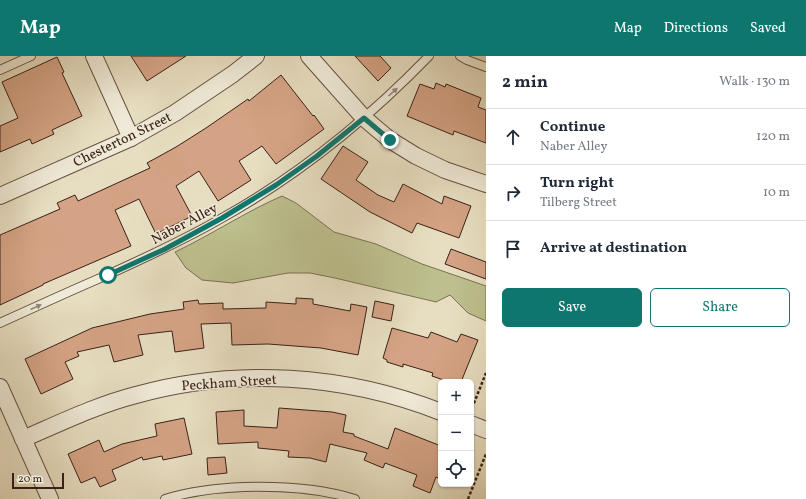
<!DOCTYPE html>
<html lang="en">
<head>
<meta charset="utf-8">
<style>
	body { margin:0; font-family:Vollkorn,serif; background:#f2f2f3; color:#1f2937 }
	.controls { position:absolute; right:12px; bottom:12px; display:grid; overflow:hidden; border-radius:6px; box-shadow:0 1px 3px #0004 }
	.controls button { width:36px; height:36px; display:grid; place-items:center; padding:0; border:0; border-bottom:1px solid #e0e1e3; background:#fff; color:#1f2937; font:20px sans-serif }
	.scale { position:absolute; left:12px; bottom:10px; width:52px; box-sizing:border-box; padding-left:4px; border:2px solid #3a2118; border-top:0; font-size:11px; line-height:14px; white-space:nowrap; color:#3a2118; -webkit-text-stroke:3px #efead7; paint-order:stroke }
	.stop { position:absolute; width:12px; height:12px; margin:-9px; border:3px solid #0f766e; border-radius:50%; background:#fff }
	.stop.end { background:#0f766e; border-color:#fff; box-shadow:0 1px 4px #0008 }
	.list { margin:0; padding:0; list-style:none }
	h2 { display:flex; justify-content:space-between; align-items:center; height:52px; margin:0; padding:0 16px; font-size:17px }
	h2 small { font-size:13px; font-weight:400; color:#747a83 }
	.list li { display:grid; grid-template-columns:26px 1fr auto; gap:12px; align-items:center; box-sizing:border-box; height:56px; padding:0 16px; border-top:1px solid #e0e1e3 }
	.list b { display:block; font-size:15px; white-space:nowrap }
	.list p { margin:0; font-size:13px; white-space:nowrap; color:#747a83 }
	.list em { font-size:13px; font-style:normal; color:#747a83 }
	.actions { display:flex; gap:8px; padding:12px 16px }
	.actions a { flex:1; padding:9px 0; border:1px solid #0f766e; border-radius:6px; text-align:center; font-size:14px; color:#0f766e }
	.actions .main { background:#0f766e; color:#fff }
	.icon { flex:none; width:22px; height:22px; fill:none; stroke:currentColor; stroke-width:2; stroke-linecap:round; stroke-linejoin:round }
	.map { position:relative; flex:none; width:486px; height:443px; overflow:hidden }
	header { display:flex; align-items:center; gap:24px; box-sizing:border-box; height:56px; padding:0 20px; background:#0f766e; color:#fff }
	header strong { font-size:19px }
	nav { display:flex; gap:22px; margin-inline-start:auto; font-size:14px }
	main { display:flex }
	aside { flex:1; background:#fff }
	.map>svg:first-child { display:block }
</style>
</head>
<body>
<header>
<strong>Map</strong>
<nav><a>Map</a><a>Directions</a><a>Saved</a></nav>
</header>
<main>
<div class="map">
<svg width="486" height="443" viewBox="0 0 486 443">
	<rect width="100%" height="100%" fill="#e7dec1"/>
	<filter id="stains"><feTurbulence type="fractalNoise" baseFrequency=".005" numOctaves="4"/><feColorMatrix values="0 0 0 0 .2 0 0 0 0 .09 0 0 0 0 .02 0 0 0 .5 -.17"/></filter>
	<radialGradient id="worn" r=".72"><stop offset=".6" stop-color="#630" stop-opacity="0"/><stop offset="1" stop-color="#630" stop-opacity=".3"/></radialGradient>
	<path fill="#bdbf8e" stroke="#7c7053" d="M282 140 296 147 334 176 376 188 422 208 486 230V265L468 257 450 239 436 246 335 222 310 217H288L233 227 202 224 186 212 175 196C211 179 245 156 282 140Z"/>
	<g fill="#d4a385" stroke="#3a2118">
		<path d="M131 0H186L147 25Z"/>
		<path d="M355 0H380L391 12 378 25Z"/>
		<path d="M57 1 64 16 62 17 82 60 52 74 54 78 32 88 30 83 0 96V70L18 62 2 26Z"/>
		<path d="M281 19 313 60 314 59 324 73 276 108 262 90 239 105 251 124 218 145 199 115 176 130 192 160 156 178 139 143 115 154 131 190 43 228V229L0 249V179L60 153 57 147 75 139 78 145 150 112 147 107 176 91 206 72 248 43 249 45Z"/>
		<path d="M436 27 445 31 446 28 481 42 478 51 486 54V87L454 75 453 79 407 60 420 28 434 33Z"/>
		<path d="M343 90 368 106 356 124 378 139 394 146 403 128 442 148 444 140 471 150 459 182 417 167 412 177 370 156 321 123Z"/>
		<path d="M451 193 486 206V223L445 208Z"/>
		<path d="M296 242 313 243V248L350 255 351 248 367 251 358 299 321 292 268 288 232 289 231 267 201 268 204 292 175 296 172 275 138 279 143 299 114 306 109 289 77 296 79 300 65 306 73 323 41 338 25 303 92 272 150 258 184 253 183 246 198 244 199 248 223 247V253L266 252V246L296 248Z"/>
		<path d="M375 245 394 249 391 265 372 261Z"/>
		<path d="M392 272 428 282 431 276 457 286 461 278 478 284 461 326H449L432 320 433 317 403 308V311L387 306V304L383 302Z"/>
		<path d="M279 352 332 356 346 359 343 376 354 378V380L388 393 395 372 441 390V423L436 421 430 437 413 430 417 419 385 407 383 412 364 404 367 397 330 388 326 406 310 402 288 401 289 395 258 392V386L218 388 216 356 244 354V370L277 372Z"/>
		<path d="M184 362 192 398 163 404 162 400 143 404 142 401 112 414 116 424 100 431 95 421 81 427 68 398 99 384 104 396 122 388 157 380 155 368Z"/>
		<path d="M225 401 227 417 208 419 207 402Z"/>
	</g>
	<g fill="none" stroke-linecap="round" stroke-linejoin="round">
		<defs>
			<g id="service">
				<path d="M460 0 467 4 486 11"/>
				<path d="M0 14 31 0"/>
				<path d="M0 267C35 251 70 235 105 220 145 202 184 184 222 162 299 119 368 63 429 0"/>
				<path d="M165 443C191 435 217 432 244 431 281 430 319 432 355 443"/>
			</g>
			<g id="minor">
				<path d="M94 0 131 82"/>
				<path d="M309 0 364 62 390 84 416 100 445 114 486 128"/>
				<path d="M0 140 131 82 175 57 233 18 256 0"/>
				<path d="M0 331 50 443"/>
				<path d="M471 368 486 374"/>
				<path d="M23 383C60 367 97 349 136 339 236 311 344 318 441 356"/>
			</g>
		</defs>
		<use href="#service" stroke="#655042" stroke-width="10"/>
		<use href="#minor" stroke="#655042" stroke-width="18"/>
		<g stroke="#3a2118" stroke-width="2.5" stroke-dasharray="3 2" stroke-linecap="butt">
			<path d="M472 352 486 317"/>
			<path d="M468 443 486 398"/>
		</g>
		<use href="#service" stroke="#efead7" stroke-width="8"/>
		<use href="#minor" stroke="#efead7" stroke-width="16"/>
	</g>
	<defs><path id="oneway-solid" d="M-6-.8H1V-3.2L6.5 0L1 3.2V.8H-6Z"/></defs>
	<g fill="#948678">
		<use href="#oneway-solid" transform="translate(393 36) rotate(-42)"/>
		<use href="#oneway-solid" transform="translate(36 251) rotate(-24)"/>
	</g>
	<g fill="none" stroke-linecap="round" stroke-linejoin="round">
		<path stroke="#0f766e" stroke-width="5" d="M108 219 165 193 222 162 276 129 317 100 364 62 390 84"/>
	</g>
	<g text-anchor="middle" stroke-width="3" stroke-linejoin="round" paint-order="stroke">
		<g font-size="14" fill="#3a2118" stroke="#efead7">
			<text transform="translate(122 83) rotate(-26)" y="5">Chesterton Street</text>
			<text transform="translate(184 167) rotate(-28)" y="5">Naber Alley</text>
			<text transform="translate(229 326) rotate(-4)" y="5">Peckham Street</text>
		</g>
	</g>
	<rect width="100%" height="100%" filter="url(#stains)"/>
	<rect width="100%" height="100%" fill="url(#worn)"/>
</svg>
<div class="controls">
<button>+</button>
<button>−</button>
<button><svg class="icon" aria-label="locate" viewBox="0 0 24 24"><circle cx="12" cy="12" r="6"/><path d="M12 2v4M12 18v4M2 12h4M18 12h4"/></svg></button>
</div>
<div class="scale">20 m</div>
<div class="stop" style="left:108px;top:219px"></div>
<div class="stop end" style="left:390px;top:84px"></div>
</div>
<aside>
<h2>2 min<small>Walk · 130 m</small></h2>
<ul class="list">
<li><svg class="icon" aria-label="ahead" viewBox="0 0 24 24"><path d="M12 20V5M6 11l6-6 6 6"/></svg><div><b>Continue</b><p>Naber Alley</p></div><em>120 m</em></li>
<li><svg class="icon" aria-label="right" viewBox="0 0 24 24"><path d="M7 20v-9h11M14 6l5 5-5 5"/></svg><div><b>Turn right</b><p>Tilberg Street</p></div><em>10 m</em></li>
<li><svg class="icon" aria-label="arrive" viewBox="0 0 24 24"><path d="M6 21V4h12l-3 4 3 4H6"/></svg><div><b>Arrive at destination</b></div></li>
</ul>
<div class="actions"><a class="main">Save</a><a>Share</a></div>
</aside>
</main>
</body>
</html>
